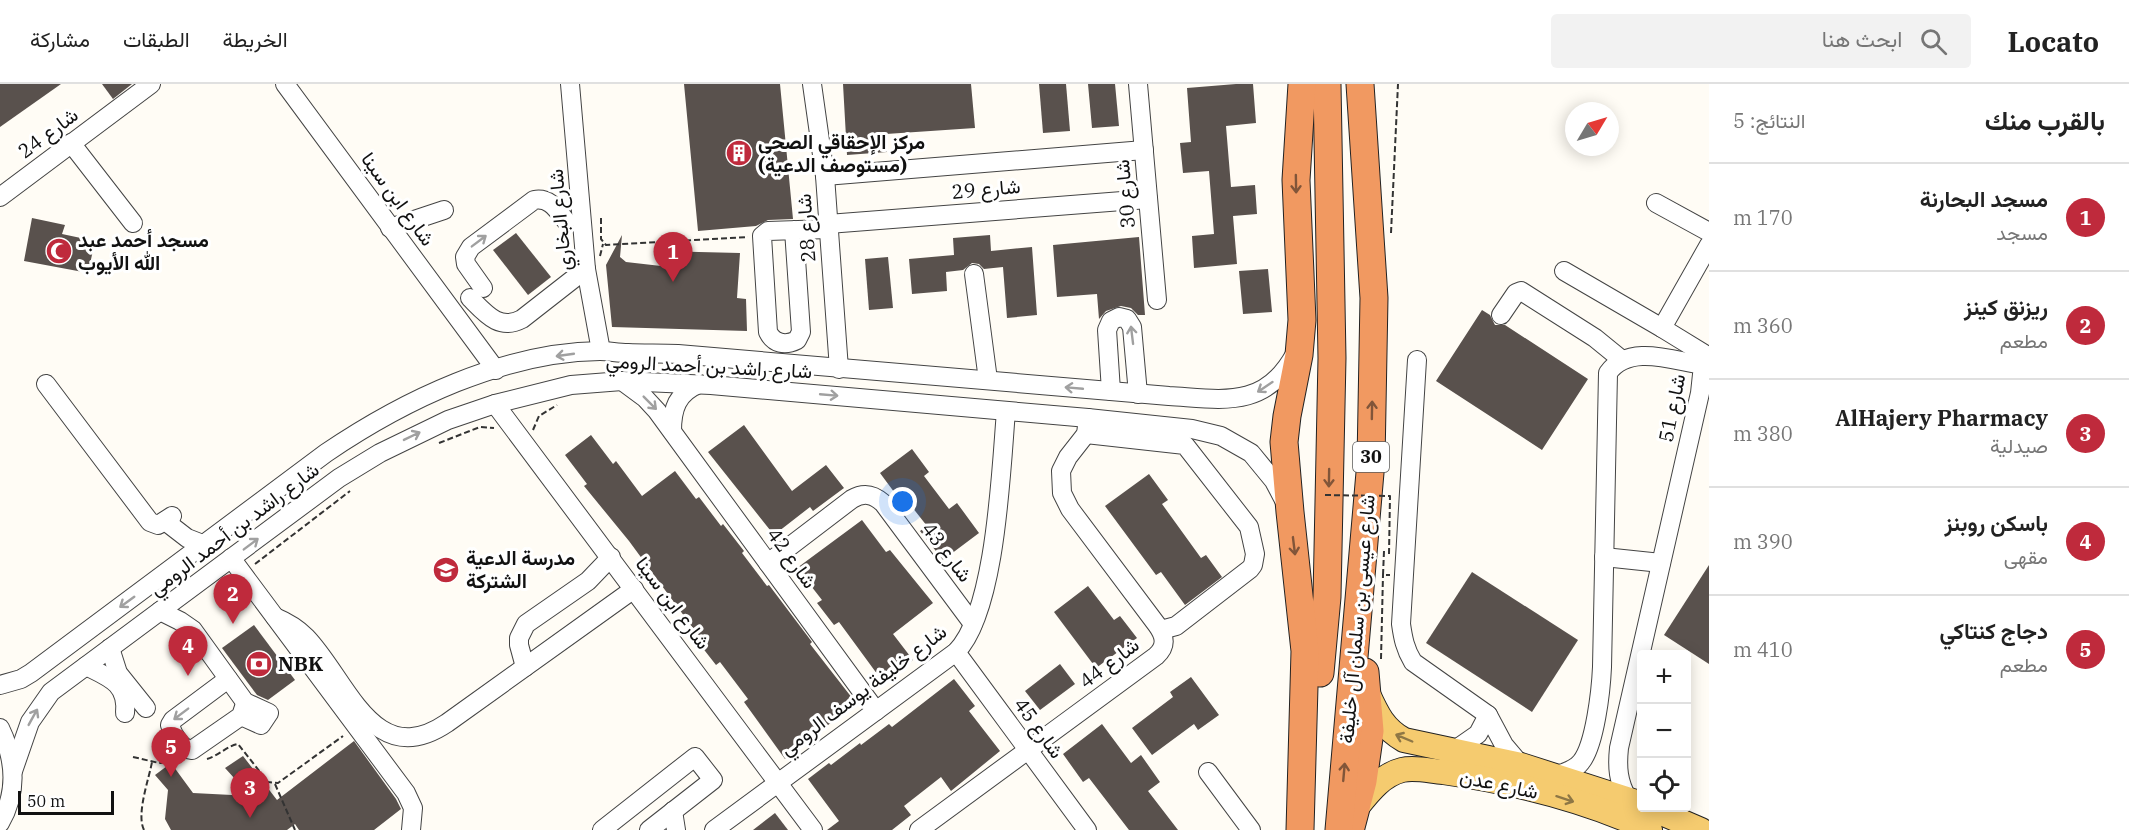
<!DOCTYPE html>
<html lang="ar">
<head>
<meta charset="utf-8">
<style>
	body { margin:0; font-family:"IBM Plex Serif",Vazirmatn,serif; background:#f2f2f2; color:#222; direction:rtl }
	.controls { position:absolute; right:18px; bottom:18px; display:grid; overflow:hidden; border-radius:6px; box-shadow:0 3px 15px #0003 }
	.controls button { width:54px; height:54px; display:grid; place-items:center; padding:0; border:0; border-bottom:2px solid #e0e0e0; background:#fff; color:#222; font:30px sans-serif }
	.compass { position:absolute; left:1565px; top:18px; width:54px; height:54px; border-radius:50%; background:#fff; box-shadow:0 3px 15px #0003; rotate:52deg }
	.scale { position:absolute; left:18px; bottom:15px; width:96px; box-sizing:border-box; padding-left:6px; border:3px solid #111; border-top:0; font-size:16px; line-height:21px; white-space:nowrap; color:#111; -webkit-text-stroke:4px #fff; paint-order:stroke }
	.you { position:absolute; left:903px; top:418px; width:21px; height:21px; margin:-15px; border:4px solid #fff; border-radius:50%; background:#1a73e8; box-shadow:0 0 0 9px #1a73e833 }
	.badge { display:grid; place-items:center; width:39px; height:39px; border-radius:50%; background:#bf2a3c; color:#fff; font-size:20px; font-weight:700 }
	.pin { position:absolute; translate:-50% -50px; filter:drop-shadow(0 2px 3px #0008) }
	.pin::after { content:''; position:absolute; top:32px; width:21px; height:18px; background:inherit; clip-path:polygon(0 0,100% 0,50% 100%) }
	.list { margin:0; padding:0; list-style:none }
	h2 { display:flex; justify-content:space-between; align-items:center; height:78px; margin:0; padding:0 24px; font-size:26px }
	h2 small { font-size:20px; font-weight:400; color:#767676 }
	.list li { display:grid; grid-template-columns:39px 1fr auto; gap:18px; align-items:center; box-sizing:border-box; height:108px; padding:0 24px; border-top:2px solid #e0e0e0 }
	.list b { display:block; font-size:22px; white-space:nowrap }
	.list p { margin:0; font-size:20px; white-space:nowrap; color:#767676 }
	.list em { font-size:20px; font-style:normal; color:#767676 }
	.icon { flex:none; width:33px; height:33px; fill:none; stroke:currentColor; stroke-width:2; stroke-linecap:round; stroke-linejoin:round }
	.map { position:relative; flex:none; width:1709px; height:746px; overflow:hidden; direction:ltr }
	header { display:flex; align-items:center; gap:36px; box-sizing:border-box; height:84px; padding:0 30px; background:#fff; border-bottom:2px solid #e0e0e0 }
	header strong { font-size:28px }
	nav { display:flex; gap:33px; margin-inline-start:auto; font-size:21px }
	.search { width:420px; height:54px; background:#f2f2f2; display:flex; align-items:center; gap:15px; box-sizing:border-box; padding:0 21px; border-radius:6px; color:#767676; font-size:22px }
	main { display:flex }
	aside { flex:1; background:#fff }
	.map>svg:first-child { display:block }
</style>
</head>
<body>
<header>
<strong>Locato</strong>
<div class="search"><svg class="icon" aria-label="search" viewBox="0 0 24 24"><circle cx="10" cy="10" r="6"/><path d="M15 15l6 6"/></svg>ابحث هنا</div>
<nav><a>الخريطة</a><a>الطبقات</a><a>مشاركة</a></nav>
</header>
<main>
<aside>
<h2>بالقرب منك<small>النتائج: 5</small></h2>
<ul class="list">
<li><span class="badge">1</span><div><b>مسجد البحارنة</b><p>مسجد</p></div><em>170 m</em></li>
<li><span class="badge">2</span><div><b>ريزنق كينز</b><p>مطعم</p></div><em>360 m</em></li>
<li><span class="badge">3</span><div><b>AlHajery Pharmacy</b><p>صيدلية</p></div><em>380 m</em></li>
<li><span class="badge">4</span><div><b>باسكن روبنز</b><p>مقهى</p></div><em>390 m</em></li>
<li><span class="badge">5</span><div><b>دجاج كنتاكي</b><p>مطعم</p></div><em>410 m</em></li>
</ul>
</aside>
<div class="map">
<svg width="1709" height="746" viewBox="0 0 1709 746">
	<rect width="100%" height="100%" fill="#fffcf5"/>
	<g fill="#59514d">
		<path d="M0 0H61L0 43Z"/>
		<path d="M102 0H132L113 15Z"/>
		<path d="M684 0H780L793 135 768 136 756 142 698 147Z"/>
		<path d="M843 0H971L975 44 886 50 887 68 847 71Z"/>
		<path d="M1039 0H1066L1070 47 1043 49Z"/>
		<path d="M1088 0H1115L1119 42 1092 44Z"/>
		<path d="M1236 0H1253L1256 39 1226 42 1231 103 1255 101 1257 130 1233 132 1237 180 1194 184 1192 152 1214 150 1209 87 1183 89 1180 59 1191 58 1187 4Z"/>
		<path d="M32 134 65 141 62 150 95 157 90 180H85L83 188 24 177Z"/>
		<path d="M516 149 551 193 528 211 493 166Z"/>
		<path d="M622 151 620 173 626 178 661 182 658 167 740 169 737 214 746 215 747 247 612 243 606 181Z"/>
		<path d="M990 151 991 167 1032 163 1037 231 1007 234 1003 183 984 185 979 180 972 179 963 186 946 188 947 207 912 210 909 175 954 171 953 154Z"/>
		<path d="M1139 153 1145 231H1138L1131 224 1121 222 1106 227 1099 235 1097 210 1057 213 1053 161Z"/>
		<path d="M888 173 893 224 869 226 865 175Z"/>
		<path d="M1268 185 1272 228 1243 230 1239 187Z"/>
		<path d="M1482 226 1490 231 1495 241H1505L1588 295 1542 366 1436 297Z"/>
		<path d="M744 341 792 407 826 381 844 404 813 427 810 423 774 451 708 368Z"/>
		<path d="M591 351 613 380 616 377 642 412 675 387 696 415 699 413 721 442 723 440 744 467 742 469 767 502 769 501 812 558 810 560 856 619 785 675 744 618 748 615 720 578 716 581 698 558 701 555 629 457 584 402 587 400 565 371Z"/>
		<path d="M912 365 929 388 924 392 949 425 957 419 979 449 943 476 920 447 927 442 901 409 897 412 880 389Z"/>
		<path d="M1149 390 1168 416 1162 420 1201 474 1206 471 1222 493 1185 521 1161 488 1156 491 1105 422Z"/>
		<path d="M862 436 886 468 890 466 933 519 893 550 913 576 883 598 839 538 834 541 817 519 822 516 797 484Z"/>
		<path d="M1709 481V580L1664 551Z"/>
		<path d="M1472 488 1578 556 1532 628 1426 559Z"/>
		<path d="M1088 502 1114 536 1120 532 1137 554 1096 584 1054 528Z"/>
		<path d="M254 541 295 596 268 616 257 611 222 564Z"/>
		<path d="M1060 580 1075 600 1040 626 1025 607Z"/>
		<path d="M1191 593 1219 631 1198 646 1194 640 1152 671 1132 644 1173 613 1170 608Z"/>
		<path d="M954 595 975 622 969 627 1000 667 951 707 941 693 904 722 911 731 892 746H827L839 737 808 695 829 679 831 681 860 659 861 661 889 640 892 643Z"/>
		<path d="M1102 640 1131 679 1141 671 1160 698 1148 707 1178 746H1129L1089 694 1083 698 1063 670Z"/>
		<path d="M354 657 396 715 401 725 374 746H299L295 740 287 746H171L165 735 168 706 155 691 171 679 193 709 232 711 235 695 225 684 243 672 277 716Z"/>
		<path d="M775 729 788 746H753Z"/>
	</g>
	<g fill="none" stroke-linecap="round" stroke-linejoin="round">
		<defs>
			<g id="minor">
				<path d="M285 0 496 286"/>
				<path d="M570 0 586 185 601 267"/>
				<path d="M812 0 825 92 839 285"/>
				<path d="M1138 0 1157 216"/>
				<path d="M71 59 133 139"/>
				<path d="M825 92 1144 66"/>
				<path d="M0 113 151 0"/>
				<path d="M1656 119 1709 148"/>
				<path d="M828 140 1148 115"/>
				<path d="M390 144 444 126"/>
				<path d="M794 146 801 248 797 256C785 262 774 260 768 248L762 152 768 147 828 145"/>
				<path d="M1564 187 1662 244"/>
				<path d="M974 190 988 296"/>
				<path d="M483 204 466 180 465 173 471 163 534 116C550 113 557 126 566 137"/>
				<path d="M470 214C486 230 499 247 522 235L586 185"/>
				<path d="M1501 231 1516 209 1521 207 1595 254 1622 276"/>
				<path d="M1706 271 1662 244 1709 161"/>
				<path d="M1417 276 1401 540C1403 554 1405 565 1413 578L1488 631 1504 661 1521 681"/>
				<path d="M622 297 645 314 657 327 876 627"/>
				<path d="M46 300 150 438 158 441 172 432"/>
				<path d="M1111 307 1107 246 1111 237 1119 233 1127 235 1132 243 1138 310"/>
				<path d="M495 320 813 746"/>
				<path d="M672 347C672 325 677 309 699 300"/>
				<path d="M1086 350 1185 361 1249 443 1255 470 1253 481 1250 485 1176 542 1161 546"/>
				<path d="M165 437 187 454 205 461"/>
				<path d="M1604 473 1661 479"/>
				<path d="M231 474 406 709 413 724 411 746"/>
				<path d="M768 479 852 415C864 408 873 410 883 419L973 540"/>
				<path d="M160 527 180 537 193 546 245 618 269 629 261 641 241 632"/>
				<path d="M275 533C287 538 297 544 306 553 347 595 373 689 447 639L634 505"/>
				<path d="M110 564 118 589 146 624"/>
				<path d="M956 568 1087 746"/>
				<path d="M86 582C108 593 128 599 125 629"/>
				<path d="M525 583 519 561V554L526 540 588 497 611 473"/>
				<path d="M228 595 173 636 170 641C173 651 181 665 192 666L241 632 245 620"/>
				<path d="M0 601 21 595 31 589 326 369C404 316 504 268 600 267 609 267 618 269 628 269 644 270 661 269 678 270L1169 312C1221 315 1265 326 1295 270"/>
				<path d="M0 644C15 675 18 708 0 739"/>
				<path d="M1455 666 1478 650 1488 631"/>
				<path d="M13 687 30 638 51 608 339 394 380 369 448 336 495 320 571 301 622 297 711 301 1088 334 1192 345 1221 352 1251 369 1274 397 1285 418"/>
				<path d="M1208 688 1251 746"/>
				<path d="M1557 691C1566 688 1575 686 1581 678 1595 661 1601 606 1602 583L1608 289C1629 259 1674 277 1703 281L1700 309 1619 664C1617 683 1618 698 1628 715"/>
				<path d="M673 727 676 746"/>
				<path d="M602 746 695 673 713 696 649 746"/>
				<path d="M714 746 956 568C996 528 1001 386 1006 327"/>
				<path d="M919 746 1156 572C1167 562 1165 552 1157 541L1070 425 1062 409 1061 387 1068 373 1086 350 1088 334"/>
			</g>
			<g id="major">
				<path d="M1368 610C1377 630 1384 645 1404 656L1521 681 1642 720"/>
				<path d="M1357 723C1369 708 1382 691 1402 686 1415 683 1430 687 1443 688 1513 698 1586 716 1650 746"/>
				<path d="M1650 724 1701 746"/>
			</g>
			<g id="highway">
				<path d="M1320 589 1327 513 1332 274 1327 0"/>
				<path d="M1351 743 1363 697 1370 647 1365 588"/>
				<path d="M1300 746 1305 567 1290 428 1284 358 1287 332 1299 271 1302 236 1296 96 1302 0"/>
				<path d="M1339 746 1371 377 1374 214 1360 0"/>
			</g>
		</defs>
		<use href="#minor" stroke="#444" stroke-width="20"/>
		<use href="#major" stroke="#222" stroke-width="26"/>
		<use href="#highway" stroke="#222" stroke-width="29"/>
		<g stroke="#333" stroke-width="2" stroke-dasharray="6 3" stroke-linecap="butt">
			<path d="M601 134V155L606 161 748 153"/>
			<path d="M1391 149 1398 0"/>
			<path d="M600 172 603 160"/>
			<path d="M533 346 539 332 557 321"/>
			<path d="M439 359 480 343 494 344"/>
			<path d="M1388 412H1390L1389 470"/>
			<path d="M1384 467 1383 491H1390"/>
			<path d="M255 480 350 407"/>
			<path d="M1381 575 1383 491"/>
			<path d="M133 673 159 679 178 678"/>
			<path d="M207 675C218 672 229 661 238 660L268 698 278 699 343 652"/>
			<path d="M275 700 295 746"/>
			<path d="M144 746C136 730 149 695 152 678"/>
		</g>
		<use href="#minor" stroke="#fff" stroke-width="18"/>
		<use href="#major" stroke="#f5cb6f" stroke-width="24"/>
		<use href="#highway" stroke="#f19961" stroke-width="27"/>
		<path stroke="#333" stroke-width="2" stroke-dasharray="6 3" stroke-linecap="butt" d="M1325 411 1388 412"/>
	</g>
	<defs><path id="oneway-shaft" d="M-6 0H5M1.5-3L5.5 0L1.5 3" fill="none" stroke-width="1.6" stroke-linecap="round" stroke-linejoin="round" transform="scale(1.5)"/></defs>
	<g stroke="#815539">
		<use href="#oneway-shaft" transform="translate(1296 100) rotate(89)"/>
		<use href="#oneway-shaft" transform="translate(1372 326) rotate(-89)"/>
		<use href="#oneway-shaft" transform="translate(1329 394) rotate(91)"/>
		<use href="#oneway-shaft" transform="translate(1294 462) rotate(83)"/>
		<use href="#oneway-shaft" transform="translate(1344 688) rotate(-85)"/>
	</g>
	<g stroke="#a0a0a0">
		<use href="#oneway-shaft" transform="translate(479 157) rotate(-37)"/>
		<use href="#oneway-shaft" transform="translate(1132 251) rotate(-97)"/>
		<use href="#oneway-shaft" transform="translate(565 271) rotate(172)"/>
		<use href="#oneway-shaft" transform="translate(1265 303) rotate(146)"/>
		<use href="#oneway-shaft" transform="translate(1074 304) rotate(-175)"/>
		<use href="#oneway-shaft" transform="translate(829 311) rotate(5)"/>
		<use href="#oneway-shaft" transform="translate(650 319) rotate(45)"/>
		<use href="#oneway-shaft" transform="translate(412 352) rotate(-26)"/>
		<use href="#oneway-shaft" transform="translate(251 460) rotate(-37)"/>
		<use href="#oneway-shaft" transform="translate(127 518) rotate(144)"/>
		<use href="#oneway-shaft" transform="translate(181 630) rotate(143)"/>
		<use href="#oneway-shaft" transform="translate(33 633) rotate(-61)"/>
	</g>
	<g stroke="#8e7745">
		<use href="#oneway-shaft" transform="translate(1404 654) rotate(-157)"/>
		<use href="#oneway-shaft" transform="translate(1565 715) rotate(18)"/>
	</g>
	<defs>
		<symbol id="building-disc" viewBox="-11 -11 22 22"><circle r="9.5" fill="#bf2a3c" stroke="#fff"/><path d="M-4-6H4V6H1V3H-1V6H-4ZM-2.5-4.3h1.7v1.8h-1.7ZM.8-4.3h1.7v1.8H.8ZM-2.5-1h1.7V.8h-1.7ZM.8-1h1.7V.8H.8Z" fill="#fff"/></symbol>
		<symbol id="mosque-disc" viewBox="-11 -11 22 22"><circle r="9.5" fill="#bf2a3c" stroke="#fff"/><path d="M3.5-4.9A6 6 0 1 0 3.5 4.9A5 5 0 1 1 3.5-4.9Z" fill="#fff"/></symbol>
		<symbol id="school-disc" viewBox="-11 -11 22 22"><circle r="9.5" fill="#bf2a3c" stroke="#fff"/><path d="M0-5L7-2L0 1L-7-2ZM-4 1L0 2.5L4 1V4Q0 6-4 4Z" fill="#fff"/></symbol>
		<symbol id="bank-disc" viewBox="-11 -11 22 22"><circle r="9.5" fill="#bf2a3c" stroke="#fff"/><path d="M-6-4H6V4H-6ZM0-2.3a2.3 2.3 0 1 0 0 4.6a2.3 2.3 0 1 0 0-4.6Z" fill="#fff"/></symbol>
	</defs>
	<g fill-rule="evenodd">
		<use href="#building-disc" x="724" y="54" width="30" height="30"/>
		<use href="#mosque-disc" x="44" y="152" width="30" height="30"/>
		<use href="#school-disc" x="431" y="471" width="30" height="30"/>
		<use href="#bank-disc" x="244" y="565" width="30" height="30"/>
	</g>
	<g text-anchor="middle" stroke-width="6" stroke-linejoin="round" paint-order="stroke">
		<rect fill="#fff" stroke="#585858" stroke-width="1.5" x="1353" y="358" width="36" height="30" rx="4.5"/>
		<g font-size="18" font-weight="bold" fill="#111">
			<text x="1371" y="379">30</text>
		</g>
		<g font-size="20" fill="#111" stroke="#fff">
			<text transform="translate(48 49) rotate(-37)" y="7">شارع 24</text>
			<text transform="translate(986 105) rotate(-5)" y="7">شارع 29</text>
			<text transform="translate(1125 110) rotate(-95)" y="7">شارع 30</text>
			<text transform="translate(398 115) rotate(54)" y="7">شارع ابن سينا</text>
			<text transform="translate(560 136) rotate(-95)" y="7">شارع البخاري</text>
			<text transform="translate(806 144) rotate(-94)" y="7">شارع 28</text>
			<text transform="translate(709 282) rotate(3)" y="7">شارع راشد بن أحمد الرومي</text>
			<text transform="translate(1672 324) rotate(-79)" y="7">شارع 51</text>
			<text transform="translate(234 445) rotate(-37)" y="7">شارع راشد بن أحمد الرومي</text>
			<text transform="translate(947 468) rotate(53)" y="7">شارع 43</text>
			<text transform="translate(792 474) rotate(54)" y="7">شارع 42</text>
			<text transform="translate(673 519) rotate(53)" y="7">شارع ابن سينا</text>
			<text transform="translate(1357 535) rotate(-85)" y="7">شارع عيسى بن سلمان آل خليفة</text>
			<text transform="translate(1109 579) rotate(-37)" y="7">شارع 44</text>
			<text transform="translate(863 606) rotate(-37)" y="7">شارع خليفة يوسف الرومي</text>
			<text transform="translate(1039 644) rotate(54)" y="7">شارع 45</text>
			<text transform="translate(1499 700) rotate(12)" y="7">شارع عدن</text>
		</g>
		<g font-size="20" font-weight="bold" fill="#111" stroke="#fff" text-anchor="start">
			<text x="758" y="65">مركز الإحقاقي الصحي<tspan x="758" dy="23">(مستوصف الدعية)</tspan></text>
			<text x="78" y="163">مسجد أحمد عبد<tspan x="78" dy="23">الله الأيوب</tspan></text>
			<text x="466" y="481">مدرسة الدعية<tspan x="466" dy="23">الشتركة</tspan></text>
			<text x="278" y="587">NBK</text>
		</g>
	</g>
</svg>
<div class="controls">
<button>+</button>
<button>−</button>
<button><svg class="icon" aria-label="locate" viewBox="0 0 24 24"><circle cx="12" cy="12" r="6"/><path d="M12 2v4M12 18v4M2 12h4M18 12h4"/></svg></button>
</div>
<svg class="compass" viewBox="-18 -18 36 36"><path d="M0-13l5 13h-10z" fill="#e53935"/><path d="M0 13l5-13h-10z" fill="#767676"/></svg>
<div class="scale">50 m</div>
<div class="you"></div>
<div class="pin badge" style="left:673px;top:198px">1</div>
<div class="pin badge" style="left:233px;top:540px">2</div>
<div class="pin badge" style="left:250px;top:734px">3</div>
<div class="pin badge" style="left:188px;top:592px">4</div>
<div class="pin badge" style="left:171px;top:693px">5</div>
</div>
</main>
</body>
</html>
